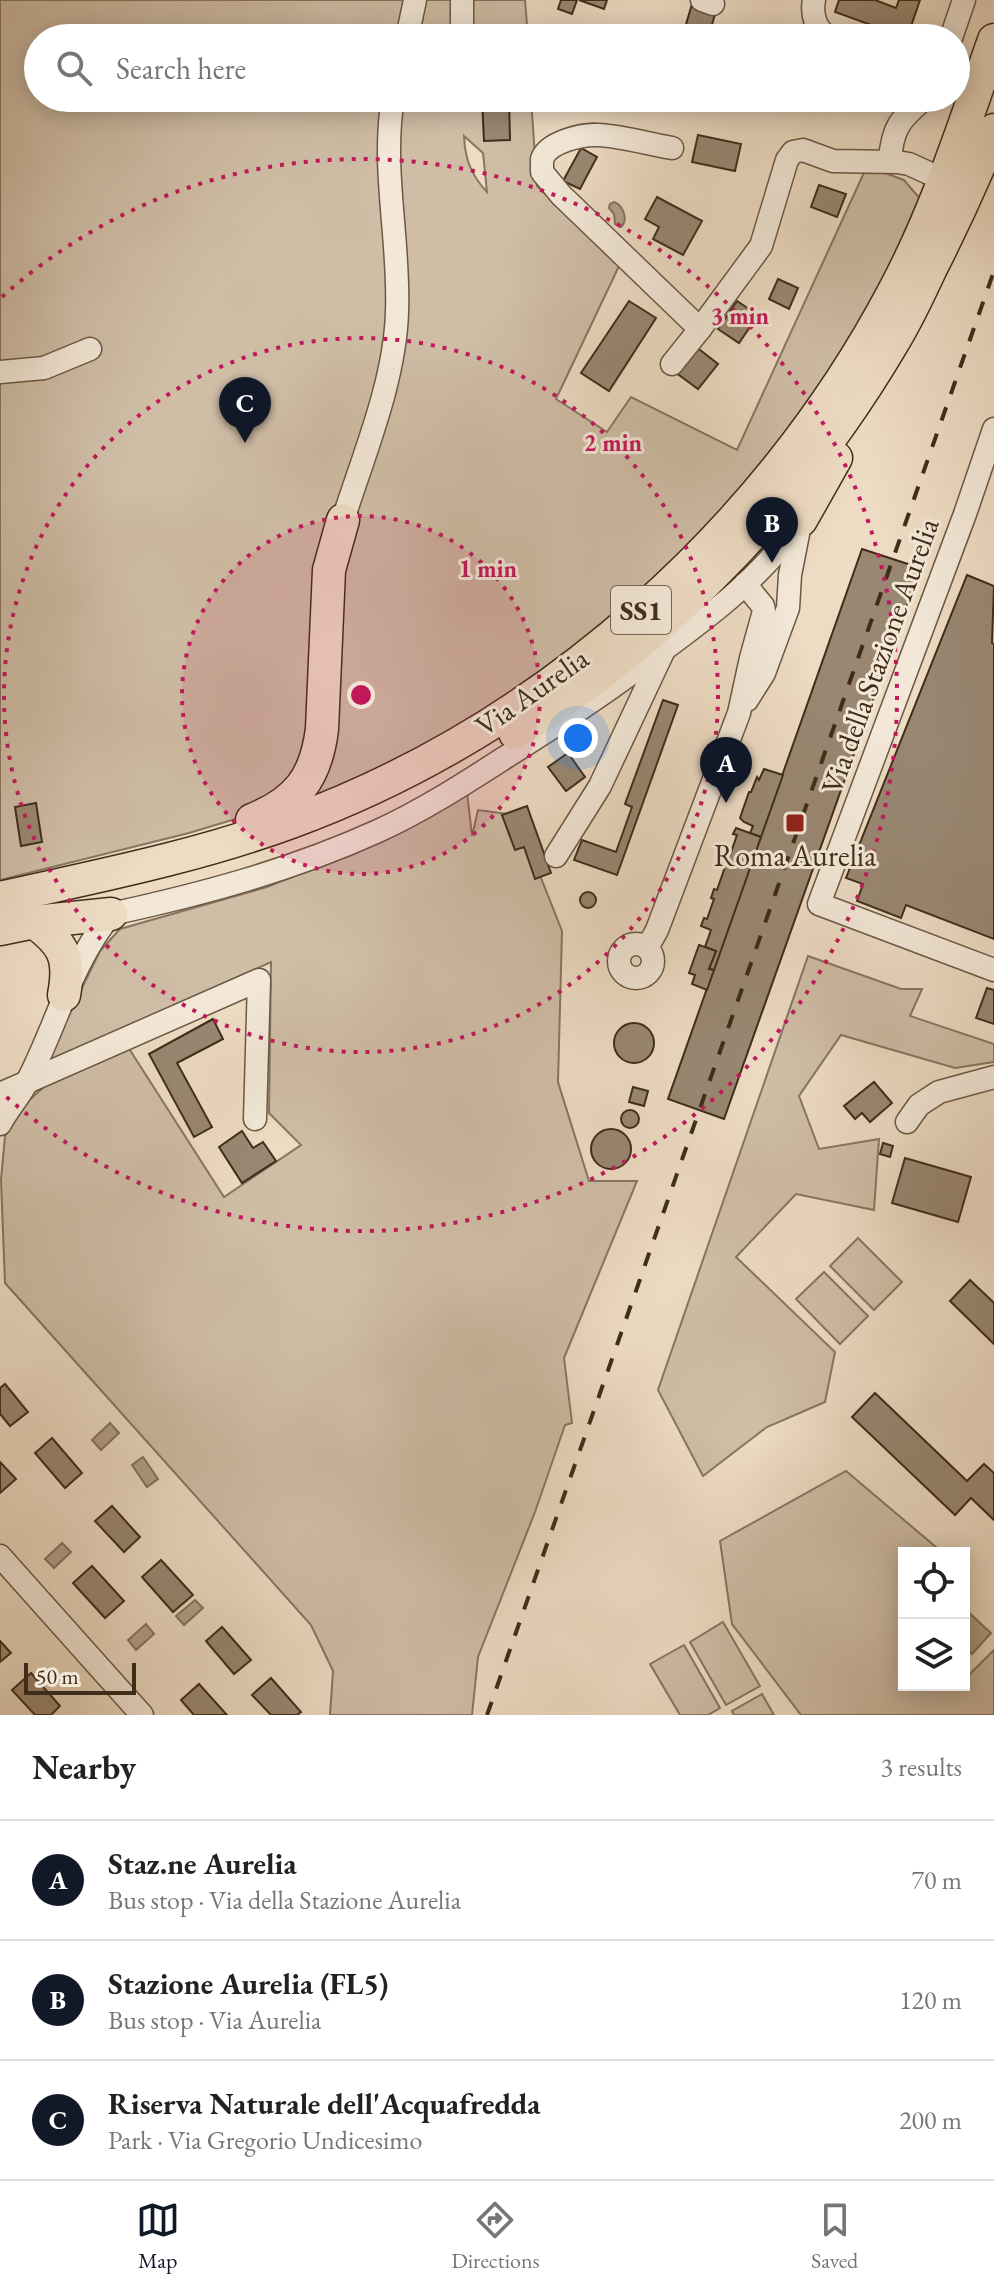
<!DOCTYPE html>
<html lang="en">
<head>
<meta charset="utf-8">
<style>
	body { margin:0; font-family:"EB Garamond",serif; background:#f2f2f2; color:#222 }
	.controls { position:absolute; right:24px; bottom:24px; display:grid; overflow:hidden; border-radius:0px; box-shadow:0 4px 20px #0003 }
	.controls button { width:72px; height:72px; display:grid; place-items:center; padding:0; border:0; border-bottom:2px solid #e0e0e0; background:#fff; color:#222; font:40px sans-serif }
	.scale { position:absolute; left:24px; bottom:20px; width:112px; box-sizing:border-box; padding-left:8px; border:4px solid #3f2d1a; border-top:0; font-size:22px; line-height:28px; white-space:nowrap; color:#3f2d1a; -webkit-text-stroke:6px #f3e8d8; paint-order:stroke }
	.you { position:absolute; left:578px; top:738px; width:28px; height:28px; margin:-20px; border:6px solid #fff; border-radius:50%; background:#1a73e8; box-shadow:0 0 0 12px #1a73e833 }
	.badge { display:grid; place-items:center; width:52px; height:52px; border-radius:50%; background:#111827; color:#fff; font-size:26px; font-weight:700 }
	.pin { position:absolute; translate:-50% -66px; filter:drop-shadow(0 2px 4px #0008) }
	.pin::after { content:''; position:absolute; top:42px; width:28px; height:24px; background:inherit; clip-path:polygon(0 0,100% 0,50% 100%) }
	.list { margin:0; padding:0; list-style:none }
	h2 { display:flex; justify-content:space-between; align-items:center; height:104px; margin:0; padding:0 32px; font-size:34px }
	h2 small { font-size:26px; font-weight:400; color:#767676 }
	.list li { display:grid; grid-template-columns:52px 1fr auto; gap:24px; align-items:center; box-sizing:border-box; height:120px; padding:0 32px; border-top:2px solid #e0e0e0 }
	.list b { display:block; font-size:30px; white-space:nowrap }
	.list p { margin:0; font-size:26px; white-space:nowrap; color:#767676 }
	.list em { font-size:26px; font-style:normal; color:#767676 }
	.icon { flex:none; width:44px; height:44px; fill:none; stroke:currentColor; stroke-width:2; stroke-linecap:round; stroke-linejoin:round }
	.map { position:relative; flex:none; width:994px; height:1715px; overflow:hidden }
	.search { position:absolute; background:#fff; box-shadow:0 4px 20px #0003; left:24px; right:24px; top:24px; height:88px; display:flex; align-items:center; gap:20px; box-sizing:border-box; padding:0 28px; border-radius:44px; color:#767676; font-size:30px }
	.sheet { height:464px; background:#fff }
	nav { display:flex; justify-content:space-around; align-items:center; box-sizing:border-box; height:112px; border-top:2px solid #e0e0e0; background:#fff; font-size:22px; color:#767676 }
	nav a { display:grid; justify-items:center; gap:4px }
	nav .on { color:#111827 }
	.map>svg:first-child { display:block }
</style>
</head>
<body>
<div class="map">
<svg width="994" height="1715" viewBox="0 0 994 1715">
	<rect width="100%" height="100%" fill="#eddbc3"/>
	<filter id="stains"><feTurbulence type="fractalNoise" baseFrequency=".0025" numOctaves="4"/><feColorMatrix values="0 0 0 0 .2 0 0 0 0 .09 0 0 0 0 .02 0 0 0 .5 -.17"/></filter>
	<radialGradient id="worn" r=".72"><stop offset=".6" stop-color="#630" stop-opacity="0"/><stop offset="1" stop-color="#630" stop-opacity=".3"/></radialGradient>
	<g fill="#cfbda6" stroke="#877560" stroke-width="2" fill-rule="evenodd">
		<path d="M0 0H525L528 38H38V98H531L537 186 620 264 556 399 607 432 631 397 737 450 867 166 904 180 922 201 854 340 772 455 695 545 604 627 437 742 303 804 255 813 189 833 0 880ZM464 136 483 153 487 192C471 175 465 159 464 136Z"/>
		<path d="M467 792 472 836 478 810 516 815 562 931 558 1082 589 1181H637L564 1358 572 1423 565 1425 535 1512 478 1657 472 1715H330L333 1671 311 1625 5 1283 1 1180 5 1136 18 1110 45 1086 128 1047 224 1197 301 1145 269 1113 271 962 43 1068 100 951 120 929 267 887 341 857Z"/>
		<path d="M808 956 901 989H922L910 1016 994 1044V1062L955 1068 841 1035 799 1096 819 1149 879 1139 874 1210 796 1194 736 1257 835 1352 825 1402 767 1427 703 1476 658 1390Z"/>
		<path d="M858 1238 902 1282 874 1310 830 1266Z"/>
		<path d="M824 1272 868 1316 840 1344 796 1299Z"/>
		<path d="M846 1471 943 1553H904V1608L902 1610 904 1612V1685H964V1669L970 1674 994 1650V1715H801L732 1624 720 1541Z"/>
		<path d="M723 1622 760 1686 726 1705 690 1642Z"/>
		<path d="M684 1645 720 1708 708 1715H680L650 1664Z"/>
		<path d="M762 1694 774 1715H734L732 1711Z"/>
	</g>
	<g fill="#b2a08a" stroke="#84725d" stroke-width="2">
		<path d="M614 202C623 205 629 220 621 227L615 224 614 214 609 208 610 204Z"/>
		<path d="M110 1423 119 1433 101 1450 92 1440Z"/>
		<path d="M143 1457 158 1479 147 1487 132 1465Z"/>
		<path d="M62 1543 71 1552 54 1568 45 1559Z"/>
		<path d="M195 1600 203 1608 184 1625 176 1616Z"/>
		<path d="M964 1608 991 1633 972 1654 964 1646Z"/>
		<path d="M146 1624 154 1634 136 1650 128 1640Z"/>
	</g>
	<g fill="#998772" stroke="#3f2d1a" stroke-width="2">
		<path d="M561 0H577L572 14 558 9Z"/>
		<path d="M579 0H607L604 9Z"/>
		<path d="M839 0H875L896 8 899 0H920L907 38 835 12Z"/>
		<path d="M692 4 716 11 708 38H682Z"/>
		<path d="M482 98H509L510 140 484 141Z"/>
		<path d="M698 135 741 144 735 171 692 162Z"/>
		<path d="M581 148 597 157 580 189 563 181Z"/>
		<path d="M819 185 846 194 837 217 811 207Z"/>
		<path d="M657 197 702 221 683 255 653 239 659 227 645 219Z"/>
		<path d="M778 279 798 288 789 309 769 299Z"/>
		<path d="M629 301 656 318 609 391 581 373Z"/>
		<path d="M737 301 758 315 739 343 718 329Z"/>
		<path d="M695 346 718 364 698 389 675 372Z"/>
		<path d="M862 549 920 568 724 1119 668 1099Z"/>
		<path d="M967 575 994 586 992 643 994 644V939L906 905 901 918 857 901 863 884 846 878Z"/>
		<path d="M663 700 678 705 617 875 574 860 582 840 616 852 632 807 625 804Z"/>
		<path d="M568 753 585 777 566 791 548 767Z"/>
		<path d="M764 769 783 775 761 837 750 833 753 826 744 822 740 818 749 792H751L757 777 759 780Z"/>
		<path d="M36 803 42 842 21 846 15 807Z"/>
		<path d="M527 806 551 873 535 879 524 847 515 850 502 815Z"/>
		<path d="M736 828 761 837 714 970 709 969 716 951 705 947 711 930 701 926 704 918 707 919 714 899 711 898 714 889 717 890 726 864 724 863 727 854 730 855 737 835 733 834Z"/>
		<circle cx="588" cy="900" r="8"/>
		<path d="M699 945 716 951 709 969 714 970 707 990 692 984 695 975 689 973Z"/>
		<path d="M987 988 994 990V1024L976 1018Z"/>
		<path d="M213 1019 223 1039 177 1063 212 1127 194 1137 149 1054Z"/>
		<circle cx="634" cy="1043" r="20"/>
		<path d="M874 1082 892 1103 870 1122 862 1113 855 1119 844 1106Z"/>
		<path d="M633 1087 648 1091 644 1106 629 1102Z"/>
		<circle cx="630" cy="1119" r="9"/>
		<circle cx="611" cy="1149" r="20"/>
		<path d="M242 1131 253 1148 263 1142 276 1161 242 1183 219 1147Z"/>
		<path d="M883 1143 893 1146 890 1157 880 1154Z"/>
		<path d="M905 1158 971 1177 958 1222 892 1203Z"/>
		<path d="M970 1280 994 1303V1344L950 1301Z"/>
		<path d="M5 1384 28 1412 10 1426 0 1414V1388Z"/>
		<path d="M875 1393 967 1481 984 1464 994 1473V1520L971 1498 955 1515 852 1417Z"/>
		<path d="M52 1438 82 1473 65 1488 35 1453Z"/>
		<path d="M0 1462 16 1479 0 1493Z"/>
		<path d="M112 1506 140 1537 124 1552 95 1521Z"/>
		<path d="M161 1560 193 1595 173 1612 142 1577Z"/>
		<path d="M92 1566 124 1601 105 1618 73 1583Z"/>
		<path d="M222 1627 251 1660 234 1674 206 1641Z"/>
		<path d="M0 1641 11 1653 0 1662Z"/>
		<path d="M31 1673 60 1706 51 1715H35L12 1690Z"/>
		<path d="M271 1678 301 1712 297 1715H271L252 1695Z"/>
		<path d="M199 1684 227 1715H194L181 1700Z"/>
	</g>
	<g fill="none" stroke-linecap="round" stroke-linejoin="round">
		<defs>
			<g id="minor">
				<path d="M462 0V38"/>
				<path d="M702 0 713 4"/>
				<path d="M814 0C811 15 816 31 830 38"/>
				<path d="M407 38 415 0"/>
				<path d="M951 38 964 0"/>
				<path d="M672 148C648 144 622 136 598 135 582 134 548 142 542 159 542 160 542 171 542 172L561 195 700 329"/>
				<path d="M890 161C892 128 900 119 925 98"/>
				<path d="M672 364 700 329 761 246 787 160 793 152 803 150 833 161 897 162 909 164 944 180"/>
				<path d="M0 372 44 368 90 349"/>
				<path d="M994 429 965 514 819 904 994 970"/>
				<path d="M343 520C364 454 395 381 397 312 400 241 381 169 393 98"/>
				<path d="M747 700 764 673 788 608 790 575 799 529"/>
				<path d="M556 856 600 786 663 652"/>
				<circle cx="636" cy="961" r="17"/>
				<path d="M647 948 657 930 739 713 751 658 764 611 763 606 745 584"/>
				<path d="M0 1094 259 980 255 1119"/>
				<path d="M907 1122 919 1105 939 1092 994 1077"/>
				<path d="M0 1124C8 1109 19 1097 27 1082 56 1027 71 963 111 914 203 894 292 870 378 831 424 810 467 782 509 755 554 727 598 698 640 667 699 624 760 581 801 520"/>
				<path d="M0 1556 142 1715"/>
			</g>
			<g id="highway">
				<path d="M801 520 836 458"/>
				<path d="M515 733C671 636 799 501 892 344 907 320 919 294 931 268 954 223 975 177 994 130"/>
				<path d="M252 820C297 802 316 778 322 729L329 570 343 520"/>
				<path d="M0 898C98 876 196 857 291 822 545 729 767 531 893 293 936 213 964 125 994 40"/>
				<path d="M34 922C64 944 71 958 64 995"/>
				<path d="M0 929 34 922 111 914"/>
			</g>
		</defs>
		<use href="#minor" stroke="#6a5844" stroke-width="25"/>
		<use href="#highway" stroke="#3f2d1a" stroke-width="35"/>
		<use href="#minor" stroke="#f3e8d8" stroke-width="22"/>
		<use href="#highway" stroke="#eddbc3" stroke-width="32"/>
		<path stroke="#3f2d1a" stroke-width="4" stroke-dasharray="14 14" stroke-linecap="butt" d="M487 1715 994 271"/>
	</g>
	<circle cx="361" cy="695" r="179" fill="#c2185b" fill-opacity=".12"/>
	<g fill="none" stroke="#c2185b" stroke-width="4" stroke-dasharray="4 8">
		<circle cx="361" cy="695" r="179"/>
		<circle cx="361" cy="695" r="357"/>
		<path d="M2 297A536 536 0 1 1 2 1093"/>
	</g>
	<rect fill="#8f2418" stroke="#f3e8d8" stroke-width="3" x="785" y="813" width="20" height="20" rx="4"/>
	<g text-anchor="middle" stroke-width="6" stroke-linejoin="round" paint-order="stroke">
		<rect fill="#f3e8d8" stroke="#756553" stroke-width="2" x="611" y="586" width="60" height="48" rx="6"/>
		<g font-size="28" font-weight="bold" fill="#3f2d1a">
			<text x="641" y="620">SS1</text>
		</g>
		<g font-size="30" fill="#3f2d1a" stroke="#f3e8d8">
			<text transform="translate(880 656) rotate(-70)" y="10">Via della Stazione Aurelia</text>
			<text transform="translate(532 692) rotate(-35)" y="10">Via Aurelia</text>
		</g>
		<g font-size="30" fill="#3f2d1a" stroke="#f3e8d8">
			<text x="795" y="866">Roma Aurelia</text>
		</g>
	</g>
	<circle cx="361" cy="695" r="12" fill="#c2185b" stroke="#f3e8d8" stroke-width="4"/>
	<g font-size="24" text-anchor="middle" font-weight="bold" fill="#c2185b" stroke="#f3e8d8" stroke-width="6" stroke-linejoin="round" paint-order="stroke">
		<text x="740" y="324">3 min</text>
		<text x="613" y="451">2 min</text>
		<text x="488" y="577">1 min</text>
	</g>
	<rect width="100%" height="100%" filter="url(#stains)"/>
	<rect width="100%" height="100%" fill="url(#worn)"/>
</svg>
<div class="controls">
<button><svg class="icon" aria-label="locate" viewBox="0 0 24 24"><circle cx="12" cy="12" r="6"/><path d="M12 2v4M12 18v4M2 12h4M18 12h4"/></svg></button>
<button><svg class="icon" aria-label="layers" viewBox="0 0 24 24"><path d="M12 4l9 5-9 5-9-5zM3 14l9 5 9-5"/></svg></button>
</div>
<div class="scale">50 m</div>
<div class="you"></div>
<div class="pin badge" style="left:726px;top:803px">A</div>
<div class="pin badge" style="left:772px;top:563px">B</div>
<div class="pin badge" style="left:245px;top:443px">C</div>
<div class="search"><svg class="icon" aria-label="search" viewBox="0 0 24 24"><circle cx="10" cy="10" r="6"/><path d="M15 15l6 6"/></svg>Search here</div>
</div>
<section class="sheet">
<h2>Nearby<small>3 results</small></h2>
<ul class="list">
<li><span class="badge">A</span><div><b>Staz.ne Aurelia</b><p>Bus stop · Via della Stazione Aurelia</p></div><em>70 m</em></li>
<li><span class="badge">B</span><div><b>Stazione Aurelia (FL5)</b><p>Bus stop · Via Aurelia</p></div><em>120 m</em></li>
<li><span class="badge">C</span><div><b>Riserva Naturale dell'Acquafredda</b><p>Park · Via Gregorio Undicesimo</p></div><em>200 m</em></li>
</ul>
</section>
<nav>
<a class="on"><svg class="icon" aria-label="map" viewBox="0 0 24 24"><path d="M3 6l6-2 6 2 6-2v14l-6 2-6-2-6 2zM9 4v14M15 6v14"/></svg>Map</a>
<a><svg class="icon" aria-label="directions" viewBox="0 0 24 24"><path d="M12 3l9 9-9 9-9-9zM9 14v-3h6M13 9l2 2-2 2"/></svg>Directions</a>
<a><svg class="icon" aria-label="saved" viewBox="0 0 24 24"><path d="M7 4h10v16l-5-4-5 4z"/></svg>Saved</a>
</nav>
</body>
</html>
